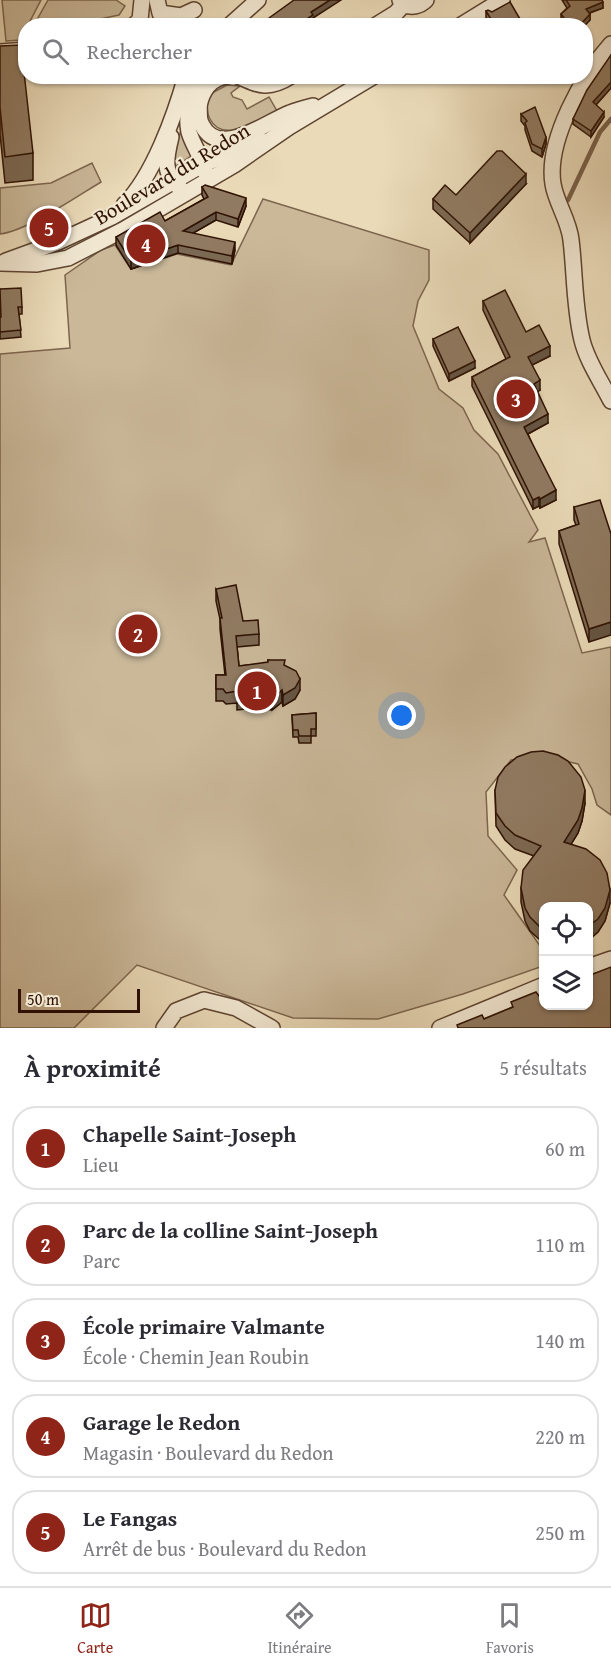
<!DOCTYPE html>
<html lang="fr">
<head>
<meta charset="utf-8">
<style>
	body { margin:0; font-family:"Gentium Book Plus",serif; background:#f2f2f3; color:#2b2b33 }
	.controls { position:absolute; right:18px; bottom:18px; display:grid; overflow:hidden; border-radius:12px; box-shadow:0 2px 4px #0004 }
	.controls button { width:54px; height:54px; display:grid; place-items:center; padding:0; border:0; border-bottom:2px solid #e1e1e2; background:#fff; color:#2b2b33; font:30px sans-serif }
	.scale { position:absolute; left:18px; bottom:15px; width:122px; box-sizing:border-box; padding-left:6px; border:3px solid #2f1203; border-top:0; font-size:16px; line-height:21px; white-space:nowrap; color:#2f1203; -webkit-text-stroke:4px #f1e7d1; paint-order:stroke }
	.you { position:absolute; left:402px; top:716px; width:21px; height:21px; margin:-15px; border:4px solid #fff; border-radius:50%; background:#1a73e8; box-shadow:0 0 0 9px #1a73e833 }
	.badge { display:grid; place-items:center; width:39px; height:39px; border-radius:50%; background:#8f2418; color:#fff; font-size:20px; font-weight:700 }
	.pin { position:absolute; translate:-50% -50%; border:3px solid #fff; box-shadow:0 2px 6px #0006 }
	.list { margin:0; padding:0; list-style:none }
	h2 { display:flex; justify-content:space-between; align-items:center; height:78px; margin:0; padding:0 24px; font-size:26px }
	h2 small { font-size:20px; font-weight:400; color:#7c7c81 }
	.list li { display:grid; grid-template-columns:39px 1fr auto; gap:18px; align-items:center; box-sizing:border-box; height:84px; margin:0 12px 12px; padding:0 12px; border:2px solid #e1e1e2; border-radius:24px }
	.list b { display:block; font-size:22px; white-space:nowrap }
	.list p { margin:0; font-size:20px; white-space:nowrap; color:#7c7c81 }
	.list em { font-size:20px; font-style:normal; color:#7c7c81 }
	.icon { flex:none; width:33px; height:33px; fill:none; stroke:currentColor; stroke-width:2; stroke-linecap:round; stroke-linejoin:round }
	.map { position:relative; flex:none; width:611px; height:1028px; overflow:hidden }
	.search { position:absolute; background:#fff; box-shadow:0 2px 4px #0004; left:18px; right:18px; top:18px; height:66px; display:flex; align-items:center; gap:15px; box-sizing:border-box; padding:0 21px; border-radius:24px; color:#7c7c81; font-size:22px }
	.sheet { height:558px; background:#fff }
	nav { display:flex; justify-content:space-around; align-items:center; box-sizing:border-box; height:84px; border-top:2px solid #e1e1e2; background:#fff; font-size:16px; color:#7c7c81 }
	nav a { display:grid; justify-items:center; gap:3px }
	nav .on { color:#8f2418 }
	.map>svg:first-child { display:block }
</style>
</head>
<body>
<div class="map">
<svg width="611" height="1028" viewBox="0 0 611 1028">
	<rect width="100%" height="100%" fill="#eadab8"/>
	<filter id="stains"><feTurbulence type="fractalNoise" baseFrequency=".00333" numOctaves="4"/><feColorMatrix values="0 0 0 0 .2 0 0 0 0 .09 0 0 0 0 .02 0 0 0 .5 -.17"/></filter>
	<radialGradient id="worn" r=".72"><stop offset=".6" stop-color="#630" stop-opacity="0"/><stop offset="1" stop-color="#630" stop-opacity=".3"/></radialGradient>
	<g fill="#cab899" stroke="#7c654e" stroke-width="1.5">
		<path d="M2 0H41L28 25 26 26 25 31 21 40 6 41Z"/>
		<path d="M48 0H116L125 6 119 15C90 22 63 25 34 25Z"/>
		<path d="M227 85 240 86 231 93 233 97 242 100 247 109 269 97 277 111C260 119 223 145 210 119 205 110 207 101 212 93Z"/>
		<path d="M181 130 191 156 173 168 171 164Z"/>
		<path d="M92 163 101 182C76 197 27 231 0 234V188L51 183Z"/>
		<path d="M263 199 429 250V280L418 301 413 326 439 389 463 408 474 430 498 454 538 530 529 542 545 538 582 653 611 647V815L597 805 592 789 578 764 543 756 511 760 486 792 488 836 517 870 504 895 543 950V966L463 994 378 1019 293 1018 137 965 74 1028H0V354L70 348 65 275 101 250 115 245 131 269 177 254 231 265Z"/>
	</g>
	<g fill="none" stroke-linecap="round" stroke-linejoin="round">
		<path stroke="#79614a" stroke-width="4.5" d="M568 200 600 132 611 119"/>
		<defs>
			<g id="minor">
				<path d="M157 0 160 13 181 16 194 10"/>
				<path d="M400 0 403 5C412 7 419 7 426 0"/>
				<path d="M133 26 140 20 142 0"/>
				<path d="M229 26 258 0"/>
				<path d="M375 26 396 13 403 5"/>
				<path d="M460 26 502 0"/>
				<path d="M611 44C583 75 546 141 553 184 556 203 569 220 571 240 575 273 574 307 582 340 587 361 601 381 611 401"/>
				<path d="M0 52 26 50"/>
				<path d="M197 76C192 94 185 114 189 132 193 146 203 158 205 172"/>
				<path d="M238 76C260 86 269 90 291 76"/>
				<path d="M192 94C194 98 198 102 199 106 200 113 198 119 202 125 219 160 268 121 290 113 297 110 305 108 313 106"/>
				<path d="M199 106C202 91 210 78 227 76"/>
				<path d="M171 137C166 157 162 174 180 188"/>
				<path d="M124 205C153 177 175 115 186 76"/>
				<path d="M6 261 58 242 112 217 204 164 260 140"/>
				<path d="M0 263 37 264 68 258 123 230 234 165 289 127 374 76"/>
				<path d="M588 967 611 959"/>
				<path d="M164 1028 176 1011 204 1000 236 1008 272 1028"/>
				<path d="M440 1028 544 985"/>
			</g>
		</defs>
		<use href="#minor" stroke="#5e4430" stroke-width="18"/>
		<use href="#minor" stroke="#f1e7d1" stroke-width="15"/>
	</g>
	<g fill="#7c6953" stroke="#2f1203" stroke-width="1.5">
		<path d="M562 0H602L603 8 590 13V20L584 26H566L561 19V14L567 8Z"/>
		<path d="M486 11 492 12 520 26H488L486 21Z"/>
		<path d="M0 46 33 153V180L5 183 0 134Z"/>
		<path d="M611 55V88L596 105 604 117 591 137 573 124V119Z"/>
		<path d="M521 114 546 137V144L542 157 532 151 525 130V126L521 121Z"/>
		<path d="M526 184 470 243 433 209V199Z"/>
		<path d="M202 187 246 206 238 227 216 220 193 233 235 250 232 264 178 253 131 269 116 245V237L165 221 204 199 202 195Z"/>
		<path d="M0 289 22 307V314H19L21 337 0 339Z"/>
		<path d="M483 301 526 332 550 356 532 365 540 390 537 391 548 423 528 434 556 500 540 508 539 506 533 509 472 386V377L506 359 483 310Z"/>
		<path d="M433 339 475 368 449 381 433 346Z"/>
		<path d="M574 507 611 534 589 642 559 544V531L576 525 574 520Z"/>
		<path d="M216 589 243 621 259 634V645L237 647 239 666 268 663V660L284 665 300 690 295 699 283 706 282 702 272 710 255 708 237 710V703L226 704 223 701H216V675H225L220 629V619L216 601Z"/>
		<path d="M316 713V736H311V743H299L298 737H293L292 715Z"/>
		<path d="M495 790 585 803 582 821 578 833 571 844 610 903 605 921 598 932 590 939 543 906V941L539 939 530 931 525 921 521 902V888L534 856 515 849 505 840 496 826Z"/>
	</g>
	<g fill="#655544" stroke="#2f1203" stroke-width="1.5">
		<path d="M330 0H341L313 18V22L307 26H296L311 12Z"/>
		<path d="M603 2V8L586 14V9Z"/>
		<path d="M590 14V20L584 26H579Z"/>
		<path d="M520 19V26H509Z"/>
		<path d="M611 82V88L593 108V102Z"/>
		<path d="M604 112V117L591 137V131Z"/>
		<path d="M546 137V144L542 157V149Z"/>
		<path d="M526 174V184L470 243V233Z"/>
		<path d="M246 198V206L238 227V219Z"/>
		<path d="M216 212V220L183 239V231Z"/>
		<path d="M235 242V250L232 264V256Z"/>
		<path d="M178 245V253L131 269V261Z"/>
		<path d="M550 346V356L528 367V357Z"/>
		<path d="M475 361V368L449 381V374Z"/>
		<path d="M540 380V390L534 394V384Z"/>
		<path d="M548 414V423L524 436V427Z"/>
		<path d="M556 490V500L540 508V499Z"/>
		<path d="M539 497V506L533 509V500Z"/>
		<path d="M611 622V635L589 642V629Z"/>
		<path d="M300 679V690L295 699 283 706V695Z"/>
		<path d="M282 690V702L272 710V699Z"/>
		<path d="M585 790V803L582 821 578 833 564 856V842Z"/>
		<path d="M610 890V903L605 921 598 932 588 940V926Z"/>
	</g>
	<g fill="#907a61" stroke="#2f1203" stroke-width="1.5">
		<path d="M294 0H330L311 12 313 15 296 26H258Z"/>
		<path d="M566 0H602L603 2 586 9 590 14 579 26H570L561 14 570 6Z"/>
		<path d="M510 2 520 19 509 26H495L486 11 488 10 492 12Z"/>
		<path d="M21 45 33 153 5 157 0 107V46Z"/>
		<path d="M611 55V82L593 102 604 112 591 131 573 119 587 90Z"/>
		<path d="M535 107 546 137 542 149 532 144 525 123 527 121 521 114Z"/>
		<path d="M497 151H502L526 174 470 233 433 199 445 185 456 195Z"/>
		<path d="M205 185 246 198 238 219 216 212 183 231 235 242 232 256 178 245 131 261 116 237 160 212 165 221 208 197 202 187Z"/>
		<path d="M21 288 22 307H18L21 330 0 332V317H1L0 289Z"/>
		<path d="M505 290 526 332 539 325 550 346 528 357 540 380 534 384 548 414 524 427 556 490 540 499 539 497 533 500 472 377 510 357 483 301Z"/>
		<path d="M458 327 475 361 449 374 433 339Z"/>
		<path d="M600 500 611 534V622L589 629 559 531 579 524 574 507Z"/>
		<path d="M236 585 243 621 258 620 259 634 236 636 239 666 268 662V660H285L284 665 296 671 300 679 295 688 283 695 282 690 272 699 255 697 237 699 238 691 226 693 223 689H216V675H226L220 618H222L216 589Z"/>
		<path d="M316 713V729H311V736H299L298 730H293L292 715Z"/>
		<path d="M543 751 558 755 568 761 581 777 585 790 582 808 578 820 564 842 586 849 600 860 607 873 610 890 605 908 598 919 588 926V906H543V927L539 926 530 917 525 908 521 888 523 870 541 846 515 835 505 826 496 813 495 790 498 777 505 767 517 757 531 752Z"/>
		<path d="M611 967V1028H458L457 1025 482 1015 484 1019 513 1007 511 1002 536 992 539 996 543 994V1005H588V976Z"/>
	</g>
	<g text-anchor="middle" stroke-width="4.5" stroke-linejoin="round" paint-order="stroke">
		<g font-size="21" fill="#2f1203" stroke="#f1e7d1">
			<text transform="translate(172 174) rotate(-31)" y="7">Boulevard du Redon</text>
		</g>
	</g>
	<rect width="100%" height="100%" filter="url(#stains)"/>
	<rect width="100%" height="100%" fill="url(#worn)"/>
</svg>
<div class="controls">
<button><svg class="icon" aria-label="locate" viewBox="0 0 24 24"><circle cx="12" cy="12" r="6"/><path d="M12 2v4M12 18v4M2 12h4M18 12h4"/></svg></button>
<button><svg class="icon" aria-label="layers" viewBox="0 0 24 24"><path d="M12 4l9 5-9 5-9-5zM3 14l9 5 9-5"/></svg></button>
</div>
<div class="scale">50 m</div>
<div class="you"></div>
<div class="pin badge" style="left:257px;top:691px">1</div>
<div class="pin badge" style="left:138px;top:634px">2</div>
<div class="pin badge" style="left:516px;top:399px">3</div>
<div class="pin badge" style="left:146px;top:244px">4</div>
<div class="pin badge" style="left:49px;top:228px">5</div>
<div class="search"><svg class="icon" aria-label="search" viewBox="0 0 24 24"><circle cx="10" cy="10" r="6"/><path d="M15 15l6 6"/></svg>Rechercher</div>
</div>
<section class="sheet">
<h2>À proximité<small>5 résultats</small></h2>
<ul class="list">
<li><span class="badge">1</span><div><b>Chapelle Saint-Joseph</b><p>Lieu</p></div><em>60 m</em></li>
<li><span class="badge">2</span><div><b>Parc de la colline Saint-Joseph</b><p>Parc</p></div><em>110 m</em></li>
<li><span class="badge">3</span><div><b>École primaire Valmante</b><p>École · Chemin Jean Roubin</p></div><em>140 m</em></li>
<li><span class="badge">4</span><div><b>Garage le Redon</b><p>Magasin · Boulevard du Redon</p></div><em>220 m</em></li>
<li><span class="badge">5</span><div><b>Le Fangas</b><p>Arrêt de bus · Boulevard du Redon</p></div><em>250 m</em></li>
</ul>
</section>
<nav>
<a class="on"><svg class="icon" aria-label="map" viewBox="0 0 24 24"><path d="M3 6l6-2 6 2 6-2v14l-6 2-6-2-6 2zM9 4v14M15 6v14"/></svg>Carte</a>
<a><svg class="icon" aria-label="directions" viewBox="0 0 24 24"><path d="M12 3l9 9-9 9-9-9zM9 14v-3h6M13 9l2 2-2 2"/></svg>Itinéraire</a>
<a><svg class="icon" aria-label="saved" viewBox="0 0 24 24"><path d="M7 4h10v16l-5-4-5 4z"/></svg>Favoris</a>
</nav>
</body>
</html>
